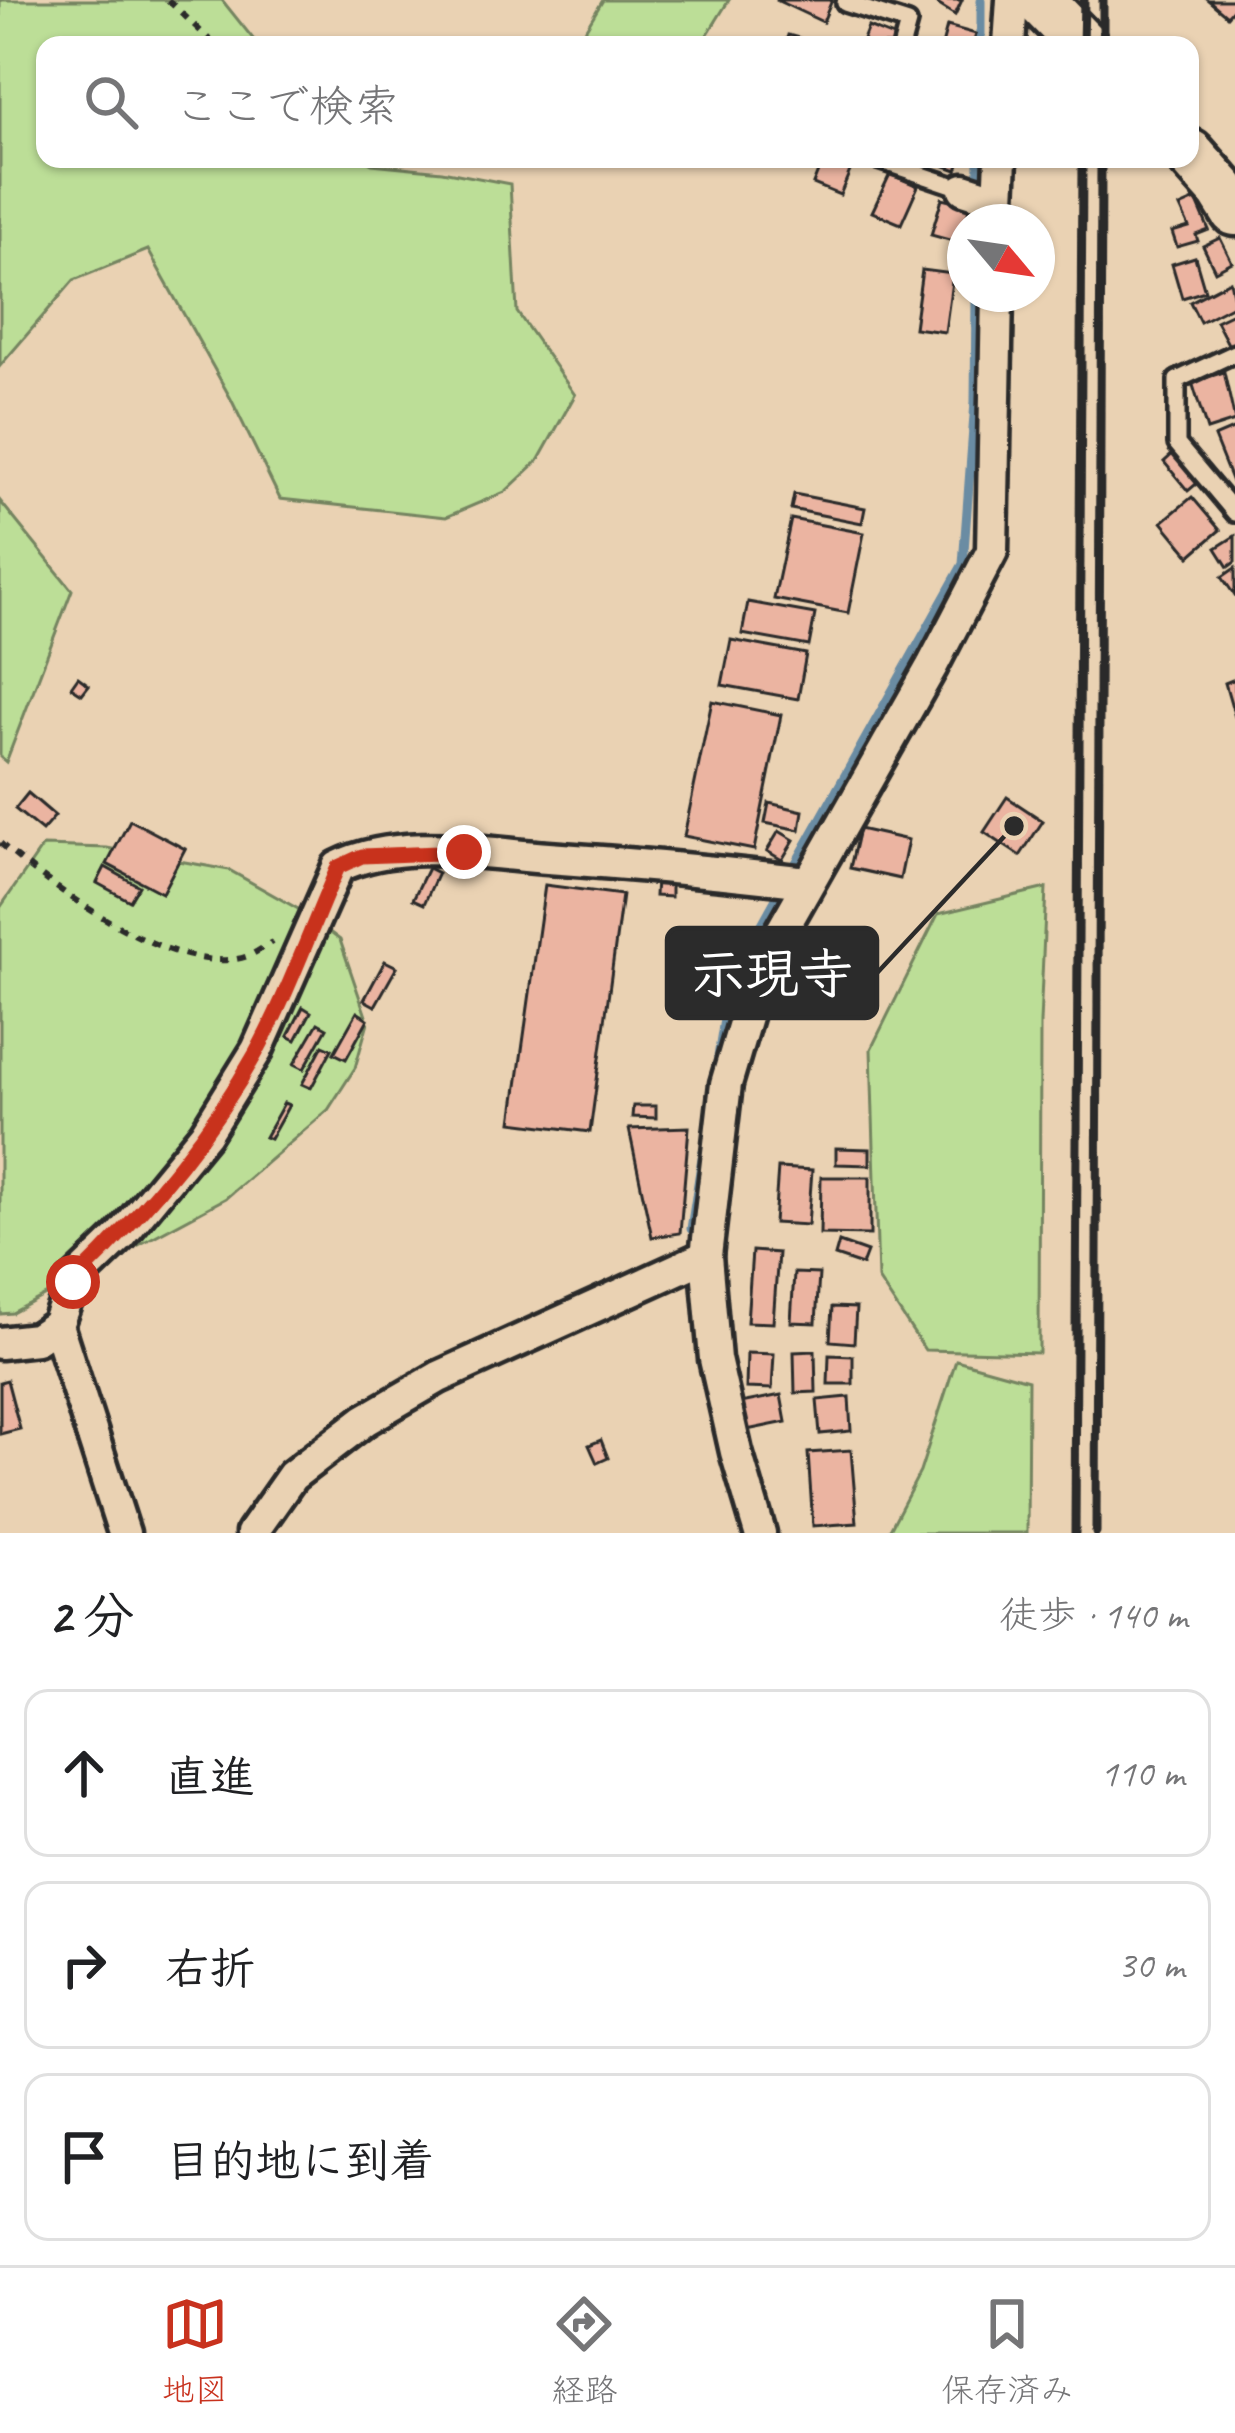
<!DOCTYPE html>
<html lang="ja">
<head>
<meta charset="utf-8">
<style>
	body { margin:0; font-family:Caveat,"Klee One",sans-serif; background:#f2f2f2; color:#202124 }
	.compass { position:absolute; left:947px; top:204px; width:108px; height:108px; border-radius:50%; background:#fff; box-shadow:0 3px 9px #0004; rotate:119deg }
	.stop { position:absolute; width:36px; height:36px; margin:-27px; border:9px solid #c8321e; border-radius:50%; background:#fff }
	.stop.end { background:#c8321e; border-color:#fff; box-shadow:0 3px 12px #0008 }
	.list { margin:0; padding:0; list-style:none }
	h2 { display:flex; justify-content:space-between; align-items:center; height:156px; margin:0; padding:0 48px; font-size:51px }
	h2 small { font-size:39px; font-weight:400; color:#757577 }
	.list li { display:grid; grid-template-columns:78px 1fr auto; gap:36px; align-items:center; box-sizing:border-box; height:168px; margin:0 24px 24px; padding:0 24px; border:3px solid #e0e0e0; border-radius:24px }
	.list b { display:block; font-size:45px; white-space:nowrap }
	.list em { font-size:39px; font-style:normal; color:#757577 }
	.icon { flex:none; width:66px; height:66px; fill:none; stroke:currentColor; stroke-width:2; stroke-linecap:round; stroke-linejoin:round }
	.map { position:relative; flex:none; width:1235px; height:1533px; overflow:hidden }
	.search { position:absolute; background:#fff; box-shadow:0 3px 9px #0004; left:36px; right:36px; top:36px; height:132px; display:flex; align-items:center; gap:30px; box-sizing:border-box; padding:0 42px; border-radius:24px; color:#757577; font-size:45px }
	.sheet { height:732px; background:#fff }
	nav { display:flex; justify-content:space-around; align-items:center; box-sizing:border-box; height:168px; border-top:3px solid #e0e0e0; background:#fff; font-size:33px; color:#757577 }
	nav a { display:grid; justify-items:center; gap:6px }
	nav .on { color:#c8321e }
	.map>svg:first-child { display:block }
</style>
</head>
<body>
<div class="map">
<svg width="1235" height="1533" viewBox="0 0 1235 1533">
	<rect width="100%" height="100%" fill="#ead2b3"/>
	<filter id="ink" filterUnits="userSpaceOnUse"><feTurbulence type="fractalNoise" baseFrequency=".00833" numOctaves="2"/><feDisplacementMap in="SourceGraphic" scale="24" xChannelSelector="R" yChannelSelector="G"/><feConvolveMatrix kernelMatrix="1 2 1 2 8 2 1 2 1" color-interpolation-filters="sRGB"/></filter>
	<g filter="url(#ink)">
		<g fill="#bcde97" stroke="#748461" stroke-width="3">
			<path d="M0 0H222L258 45H45V159H363L372 164 442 171 510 184 517 312 575 395 538 461 505 492 446 517 280 499 231 399 148 250 74 280 0 366Z"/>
			<path d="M603 0H729L701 45H576Z"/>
			<path d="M0 501 72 590 6 762 0 757Z"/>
			<path d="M43 846 107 848 229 870 300 910 340 940 368 1022 355 1068 328 1110 226 1198 12 1313 0 1314V908Z"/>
			<path d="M1046 888 1040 1023 1039 1353 925 1350 878 1279 871 1049 938 914Z"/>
			<path d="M956 1360 1028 1380 1027 1533H888L920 1472Z"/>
		</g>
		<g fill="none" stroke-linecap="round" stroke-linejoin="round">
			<g stroke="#6a8ca3" stroke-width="9">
				<path d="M981 45V0"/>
				<path d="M978 222 979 159"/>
				<path d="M716 1070 730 981 963 564 975 402 976 294"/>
				<path d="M691 1229 703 1151"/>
			</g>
		</g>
		<g fill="#ebb4a1" stroke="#2b2b2b" stroke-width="3">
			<path d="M776 0H832L823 22Z"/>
			<path d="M931 0H962L955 15Z"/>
			<path d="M1208 0H1235V7L1227 16Z"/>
			<path d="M947 26 976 34 973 45H942Z"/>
			<path d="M868 27 896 38 893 45H861Z"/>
			<path d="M788 35 820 44V45H785Z"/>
			<path d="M823 159H855L840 195 813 184Z"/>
			<path d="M927 159H961L957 170Z"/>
			<path d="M890 174 918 186 901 224 872 212Z"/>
			<path d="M942 198 970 205 960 243 931 235Z"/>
			<path d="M1196 200 1209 230 1196 235 1198 241 1177 247 1172 232 1189 227 1180 207Z"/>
			<path d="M1220 238 1232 262 1215 271 1203 246Z"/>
			<path d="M1195 257 1205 291 1182 298 1172 264Z"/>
			<path d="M922 270 953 274 945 332 914 328Z"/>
			<path d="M1230 281 1235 304 1200 322 1190 302Z"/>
			<path d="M1235 312V343L1229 346 1216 321Z"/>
			<path d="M1224 372 1235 421 1207 430 1192 382Z"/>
			<path d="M1235 428V480L1232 482 1214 437Z"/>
			<path d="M1176 451 1201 480 1188 491 1164 462Z"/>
			<path d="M794 494 865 508 862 523 791 509Z"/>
			<path d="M1192 497 1220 530 1190 556 1162 522Z"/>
			<path d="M791 519 864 533 848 613 774 599Z"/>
			<path d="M1235 536V562L1228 567 1216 548Z"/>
			<path d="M1235 568V596L1222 577Z"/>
			<path d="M748 602 815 614 809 646 742 634Z"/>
			<path d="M731 640 806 654 798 699 722 685Z"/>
			<path d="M78 677 89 685 82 694 71 687Z"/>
			<path d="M1235 679V717L1225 683Z"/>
			<path d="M712 701 781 715 754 850 684 836Z"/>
			<path d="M28 793 55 816 42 831 15 809Z"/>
			<path d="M1007 797 1043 821 1020 856 984 832Z"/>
			<path d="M769 803 803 811 800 830 765 823Z"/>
			<path d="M130 820 185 849 162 893 107 864Z"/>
			<path d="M859 829 908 840 900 879 850 868Z"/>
			<path d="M779 831 794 840 782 860 767 851Z"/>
			<path d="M105 867 139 886 130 901 97 883Z"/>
			<path d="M428 868 438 873 424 904 413 899Z"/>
			<path d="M656 879 671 880V897L655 896Z"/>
			<path d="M545 885 622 895 590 1132 512 1122Z"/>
			<path d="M385 961 397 967 375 1006 364 1000Z"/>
			<path d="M303 1007 311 1012 296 1040 288 1036Z"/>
			<path d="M357 1012 368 1019 346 1059 334 1053Z"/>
			<path d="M318 1023 327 1028 304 1069 294 1064Z"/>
			<path d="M323 1045 332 1049 311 1088 302 1084Z"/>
			<path d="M284 1103 289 1105 270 1139 265 1137Z"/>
			<path d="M633 1106H656V1118L632 1117Z"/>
			<path d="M689 1127 680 1233 652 1237 629 1129Z"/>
			<path d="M836 1148 870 1149V1165L836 1164Z"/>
			<path d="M778 1168 812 1170 808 1225 774 1223Z"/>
			<path d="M821 1177H870V1235L820 1234Z"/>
			<path d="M839 1242 867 1252 862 1265 835 1256Z"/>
			<path d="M752 1251 778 1253 773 1323 747 1322Z"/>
			<path d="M794 1273 819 1274 816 1323 791 1322Z"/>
			<path d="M832 1307 856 1308 854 1343 830 1341Z"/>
			<path d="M815 1351 816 1392 795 1393 794 1352Z"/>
			<path d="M747 1353 774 1354 772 1389 746 1388Z"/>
			<path d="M829 1355 853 1356V1384H828Z"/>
			<path d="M7 1380 20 1429 0 1434V1382Z"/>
			<path d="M781 1395 786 1422 747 1430 741 1403Z"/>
			<path d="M849 1397 851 1431 820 1434 817 1400Z"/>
			<path d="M601 1440 608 1458 597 1463 589 1445Z"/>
			<path d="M851 1450 857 1523 813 1526 808 1453Z"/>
		</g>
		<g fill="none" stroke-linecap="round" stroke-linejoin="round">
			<defs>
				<g id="lane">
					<path d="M846 0 845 3 908 23 902 45"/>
					<path d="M875 159 964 189"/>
					<path d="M1235 353 1177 380V444L1235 513"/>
				</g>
				<g id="street">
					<path d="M1009 45 1012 0"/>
					<path d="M964 189 998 200"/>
					<path d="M998 222 1001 159"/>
					<path d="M57 1325 124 1533"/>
					<path d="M0 1343 36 1339 57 1325 73 1282 121 1236 205 1134 257 1050 338 867C400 837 481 853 548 858 635 864 721 872 807 882"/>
					<path d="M252 1533 292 1476 365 1420 439 1377 706 1256"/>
					<path d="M760 1533 736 1452 715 1359 706 1256 726 1084 760 969 932 666 992 551 997 294"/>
				</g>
				<g id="primary">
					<path d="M1039 0 1083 45"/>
					<path d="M1190 154 1222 190 1235 211"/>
				</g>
			</defs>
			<use href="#lane" stroke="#2b2b2b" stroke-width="24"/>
			<use href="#street" stroke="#2b2b2b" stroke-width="39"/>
			<use href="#primary" stroke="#2b2b2b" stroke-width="57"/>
			<g stroke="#2b2b2b" stroke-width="6" stroke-dasharray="9 9" stroke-linecap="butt">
				<path d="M168 0 215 45"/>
				<path d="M0 843C51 887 178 981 248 956 256 953 265 946 272 942"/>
			</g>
			<use href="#lane" stroke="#ead2b3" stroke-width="15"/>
			<use href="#street" stroke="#ead2b3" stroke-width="30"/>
			<use href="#primary" stroke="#ead2b3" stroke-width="48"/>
			<g stroke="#2b2b2b" stroke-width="9">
				<path d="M1083 45 1084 0"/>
				<path d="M1103 45V0"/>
				<path d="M1075 1533 1082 159"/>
				<path d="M1096 1533 1101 159"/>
			</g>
		</g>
	</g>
	<g fill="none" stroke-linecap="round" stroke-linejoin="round" filter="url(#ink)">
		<path stroke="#c8321e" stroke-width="15" d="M73 1282C143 1214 208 1139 256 1053 288 994 311 928 338 867L362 856 464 852"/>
	</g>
	<path fill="none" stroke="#2b2b2b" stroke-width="4.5" d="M1014 826L877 973"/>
	<circle fill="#2b2b2b" stroke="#ead2b3" stroke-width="4.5" cx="1014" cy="826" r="12"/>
	<rect fill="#2b2b2b" stroke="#2b2b2b" stroke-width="4.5" x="667" y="928" width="210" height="90" rx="12"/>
	<g font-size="54" text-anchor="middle" font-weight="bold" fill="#fff">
		<text x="772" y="992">示現寺</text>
	</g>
</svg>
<svg class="compass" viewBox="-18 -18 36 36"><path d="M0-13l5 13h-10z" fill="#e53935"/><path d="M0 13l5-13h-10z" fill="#757577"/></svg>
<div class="stop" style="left:73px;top:1282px"></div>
<div class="stop end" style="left:464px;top:852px"></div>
<div class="search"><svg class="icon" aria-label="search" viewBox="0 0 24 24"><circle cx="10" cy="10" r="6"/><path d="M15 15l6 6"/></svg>ここで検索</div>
</div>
<section class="sheet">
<h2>2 分<small>徒歩 · 140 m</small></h2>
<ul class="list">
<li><svg class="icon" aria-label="ahead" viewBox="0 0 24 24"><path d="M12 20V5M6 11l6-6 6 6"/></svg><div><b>直進</b></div><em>110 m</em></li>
<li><svg class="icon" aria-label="right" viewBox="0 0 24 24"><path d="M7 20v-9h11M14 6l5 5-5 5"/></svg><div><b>右折</b></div><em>30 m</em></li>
<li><svg class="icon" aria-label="arrive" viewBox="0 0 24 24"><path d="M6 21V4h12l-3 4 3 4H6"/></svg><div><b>目的地に到着</b></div></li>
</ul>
</section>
<nav>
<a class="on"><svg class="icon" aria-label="map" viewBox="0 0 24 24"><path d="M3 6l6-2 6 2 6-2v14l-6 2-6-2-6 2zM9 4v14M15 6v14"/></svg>地図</a>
<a><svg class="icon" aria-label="directions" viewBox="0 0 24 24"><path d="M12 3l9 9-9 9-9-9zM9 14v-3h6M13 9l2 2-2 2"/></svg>経路</a>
<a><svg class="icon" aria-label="saved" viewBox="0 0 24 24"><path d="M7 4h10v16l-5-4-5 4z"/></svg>保存済み</a>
</nav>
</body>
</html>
